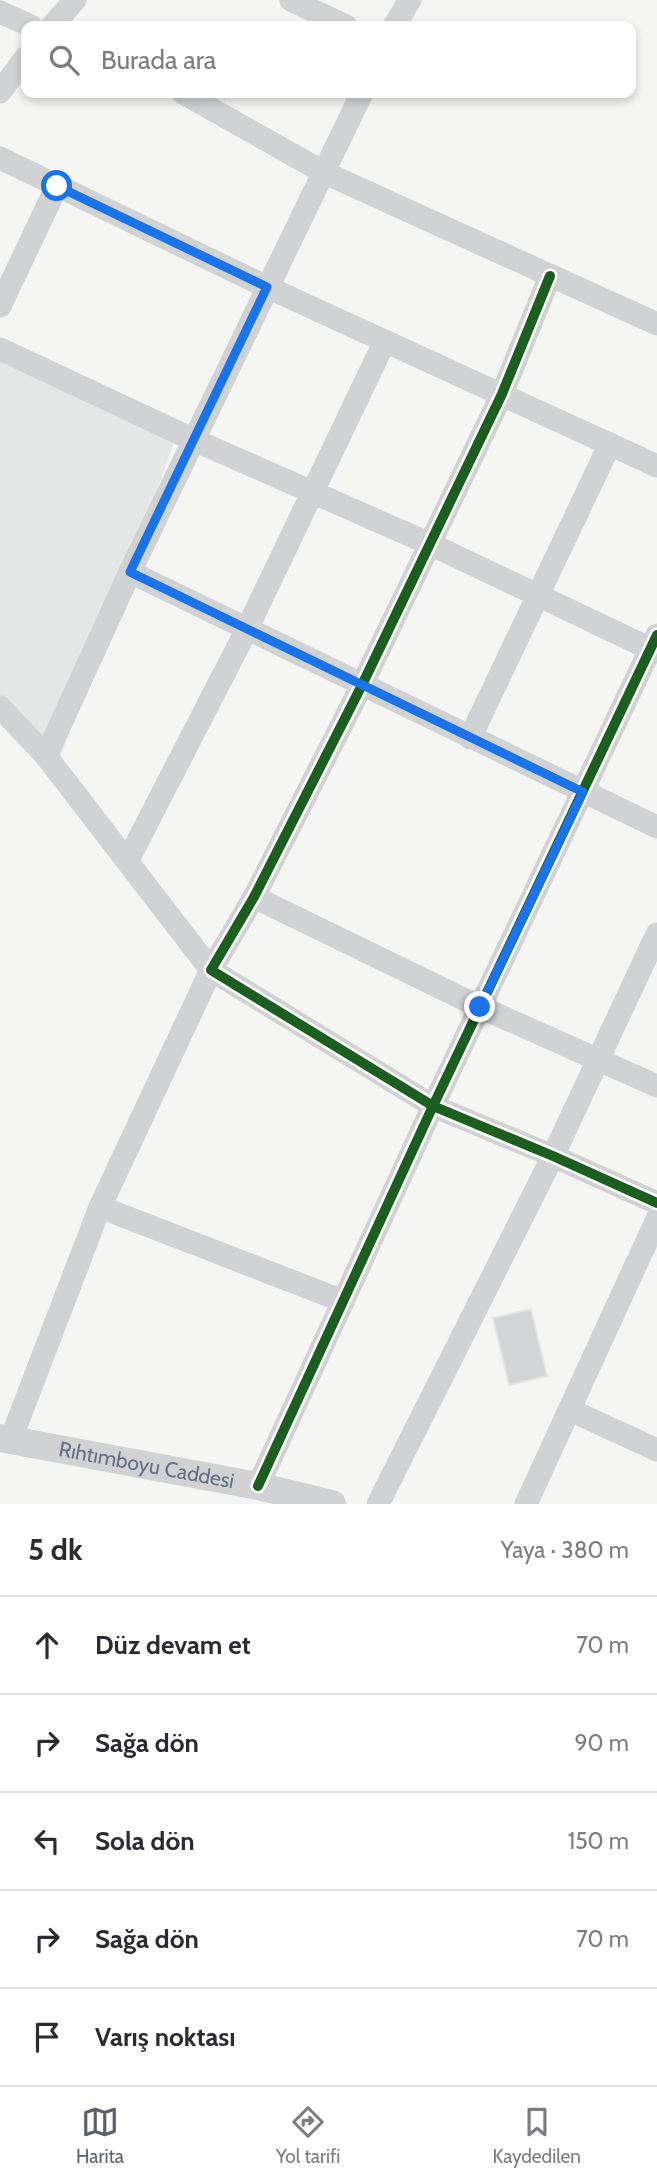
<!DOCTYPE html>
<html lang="tr">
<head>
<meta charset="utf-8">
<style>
	body { margin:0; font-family:Cabin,sans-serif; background:#f2f2f3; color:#2b2b33 }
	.stop { position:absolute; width:21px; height:21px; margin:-16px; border:5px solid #1a73e8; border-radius:50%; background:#fff }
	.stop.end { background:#1a73e8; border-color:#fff; box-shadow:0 2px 7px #0008 }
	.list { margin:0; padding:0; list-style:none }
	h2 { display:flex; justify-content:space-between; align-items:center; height:91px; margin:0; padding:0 28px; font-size:30px }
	h2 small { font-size:23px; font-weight:400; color:#7c7c81 }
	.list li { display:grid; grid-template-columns:46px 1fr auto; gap:21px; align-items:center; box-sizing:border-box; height:98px; padding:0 28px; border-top:2px solid #e1e1e2 }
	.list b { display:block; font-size:26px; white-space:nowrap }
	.list em { font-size:23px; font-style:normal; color:#7c7c81 }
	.icon { flex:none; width:38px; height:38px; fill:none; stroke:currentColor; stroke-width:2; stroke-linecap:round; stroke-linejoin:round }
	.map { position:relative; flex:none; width:657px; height:1504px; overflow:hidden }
	.search { position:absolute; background:#fff; box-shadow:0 4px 10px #0003; left:21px; right:21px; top:21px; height:77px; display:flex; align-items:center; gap:18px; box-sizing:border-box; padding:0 24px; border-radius:14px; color:#7c7c81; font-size:26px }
	.sheet { height:581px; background:#fff }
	nav { display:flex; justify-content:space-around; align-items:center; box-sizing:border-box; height:98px; border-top:2px solid #e1e1e2; background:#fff; font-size:19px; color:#7c7c81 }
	nav a { display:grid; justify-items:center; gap:4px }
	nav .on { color:#5b6069 }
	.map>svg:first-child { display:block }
</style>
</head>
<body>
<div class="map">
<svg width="657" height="1504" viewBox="0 0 657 1504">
	<rect width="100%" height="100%" fill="#f5f6f4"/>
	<path fill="#e5e6e6" d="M0 358 176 437 54 774 0 710Z"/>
	<path fill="#d3d4d5" stroke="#e4e5e4" stroke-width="2" d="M531 1309 547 1376 509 1385 493 1318Z"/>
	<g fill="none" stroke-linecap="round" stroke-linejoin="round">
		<g stroke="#d1d2d3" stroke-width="23">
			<path d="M291 0 346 26"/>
			<path d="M0 12 31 26"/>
			<path d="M52 26 75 0"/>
			<path d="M394 26 410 0"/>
			<path d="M0 92 26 57"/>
			<path d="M183 93 325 173 657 324"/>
			<path d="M0 158 267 287 657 466"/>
			<path d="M550 276 502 394 362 685 254 897 211 970 433 1106 553 1156 657 1203"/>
			<path d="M0 306 57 186"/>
			<path d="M0 349 194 440 430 544 657 652"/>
			<path d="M130 572 657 827"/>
			<path d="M0 707 46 756 211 970 100 1207 11 1439"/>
			<path d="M470 738 610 444"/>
			<path d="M46 756 130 572 362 93"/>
			<path d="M128 860 247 629 385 341"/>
			<path d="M254 897 480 1007 657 1086"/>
			<path d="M100 1207 343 1301"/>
			<path d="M570 1410 657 1450"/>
			<path d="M258 1486 433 1106 657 635"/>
			<path d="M378 1504 553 1156 657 934"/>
			<path d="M526 1504 657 1219"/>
		</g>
		<path stroke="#d1d2d3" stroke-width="28" id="s1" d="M0 1438 258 1486 332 1504"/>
		<defs>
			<g id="cycleway">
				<path d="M550 276 502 394 362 685 254 897 211 970 433 1106 553 1156 657 1203"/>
				<path d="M258 1486 433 1106 657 635"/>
			</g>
		</defs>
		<use href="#cycleway" stroke="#fff" stroke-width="15"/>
		<use href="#cycleway" stroke="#1b5e20" stroke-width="10"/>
	</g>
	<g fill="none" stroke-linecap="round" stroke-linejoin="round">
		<path stroke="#1a73e8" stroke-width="9" d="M57 186 267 287 130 572 583 792 480 1007"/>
	</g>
	<g text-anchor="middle" stroke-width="7" stroke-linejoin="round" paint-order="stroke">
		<g font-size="21" fill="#637186" stroke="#fff">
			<text dy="7" stroke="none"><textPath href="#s1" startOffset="149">Rıhtımboyu Caddesi</textPath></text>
		</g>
	</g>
</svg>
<div class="stop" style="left:57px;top:186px"></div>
<div class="stop end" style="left:480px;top:1007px"></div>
<div class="search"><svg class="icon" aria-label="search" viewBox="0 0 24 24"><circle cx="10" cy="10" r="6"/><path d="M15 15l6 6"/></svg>Burada ara</div>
</div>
<section class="sheet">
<h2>5 dk<small>Yaya · 380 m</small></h2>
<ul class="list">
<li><svg class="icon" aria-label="ahead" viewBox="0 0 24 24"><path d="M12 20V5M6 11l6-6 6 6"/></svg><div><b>Düz devam et</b></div><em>70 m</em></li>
<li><svg class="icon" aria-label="right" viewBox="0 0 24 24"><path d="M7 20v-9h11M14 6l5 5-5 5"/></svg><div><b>Sağa dön</b></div><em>90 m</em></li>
<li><svg class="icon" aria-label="left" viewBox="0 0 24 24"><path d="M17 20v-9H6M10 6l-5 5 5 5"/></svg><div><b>Sola dön</b></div><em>150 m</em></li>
<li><svg class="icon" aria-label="right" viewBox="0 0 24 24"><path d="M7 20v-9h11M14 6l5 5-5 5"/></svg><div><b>Sağa dön</b></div><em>70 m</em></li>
<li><svg class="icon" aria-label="arrive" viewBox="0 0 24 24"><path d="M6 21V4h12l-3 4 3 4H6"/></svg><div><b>Varış noktası</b></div></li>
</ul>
</section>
<nav>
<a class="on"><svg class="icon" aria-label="map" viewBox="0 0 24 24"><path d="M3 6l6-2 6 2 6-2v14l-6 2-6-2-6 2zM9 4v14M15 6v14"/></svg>Harita</a>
<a><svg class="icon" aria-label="directions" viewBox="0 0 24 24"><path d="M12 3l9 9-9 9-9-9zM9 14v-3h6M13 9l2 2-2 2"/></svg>Yol tarifi</a>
<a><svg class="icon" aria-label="saved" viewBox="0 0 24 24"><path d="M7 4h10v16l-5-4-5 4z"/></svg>Kaydedilen</a>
</nav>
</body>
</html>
